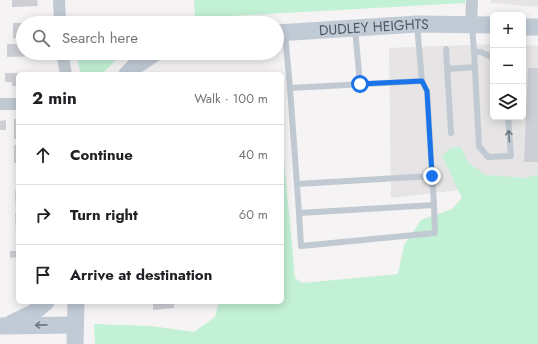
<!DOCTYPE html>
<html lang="en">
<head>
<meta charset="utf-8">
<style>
	body { margin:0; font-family:Jost,sans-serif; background:#f2f2f2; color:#202124 }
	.controls { position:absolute; right:12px; top:12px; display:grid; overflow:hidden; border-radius:6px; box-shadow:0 2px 10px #0003 }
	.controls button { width:36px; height:36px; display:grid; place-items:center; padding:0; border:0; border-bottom:1px solid #e0e0e0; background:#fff; color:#202124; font:20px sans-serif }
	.stop { position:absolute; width:12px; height:12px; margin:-9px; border:3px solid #1a73e8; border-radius:50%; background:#fff }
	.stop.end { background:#1a73e8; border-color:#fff; box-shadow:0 1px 4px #0008 }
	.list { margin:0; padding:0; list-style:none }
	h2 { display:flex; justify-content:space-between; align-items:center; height:52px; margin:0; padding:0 16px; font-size:17px }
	h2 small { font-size:13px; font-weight:400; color:#757577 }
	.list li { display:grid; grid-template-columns:26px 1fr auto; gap:12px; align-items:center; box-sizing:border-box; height:60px; padding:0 16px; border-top:1px solid #e0e0e0 }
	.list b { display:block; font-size:15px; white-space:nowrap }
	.list em { font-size:13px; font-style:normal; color:#757577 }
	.icon { flex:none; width:22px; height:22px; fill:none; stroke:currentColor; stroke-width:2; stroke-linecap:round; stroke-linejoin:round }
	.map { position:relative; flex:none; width:538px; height:344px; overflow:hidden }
	.search { position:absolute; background:#fff; box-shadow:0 2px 10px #0003; left:16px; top:16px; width:268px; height:44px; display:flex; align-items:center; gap:10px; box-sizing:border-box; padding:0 14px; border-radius:22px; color:#757577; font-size:15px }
	.panel { position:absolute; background:#fff; box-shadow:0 2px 10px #0003; left:16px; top:72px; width:268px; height:232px; border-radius:6px }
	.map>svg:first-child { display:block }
</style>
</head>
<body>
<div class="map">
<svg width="538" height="344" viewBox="0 0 538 344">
	<rect width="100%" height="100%" fill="#f5f3f3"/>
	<g fill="#e6e4e5">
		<path d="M491 0H538V7L491 3Z"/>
		<path d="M493 44V117H523V45L538 46V181L391 198 389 48Z"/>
	</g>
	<g fill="#c3f1d5">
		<path d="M194 0H465V3L195 18Z"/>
		<path d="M118 53H123L102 74H81L77 58Z"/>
		<path d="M282 139 295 278 302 283 398 274 404 245 421 220 452 209 462 198 442 156 451 148 461 147 468 162 485 175 524 178 538 175V344H95L94 324 151 326 194 332 215 317 219 302H282Z"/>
	</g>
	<g fill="#cdcfd5">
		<path d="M12 0H37L38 6 12 7Z"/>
		<rect x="13" y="23" width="10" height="15"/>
		<path d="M7 44H23V53H41V56L7 57Z"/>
		<path d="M528 68H538V162H524Z"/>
		<path d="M5 73H18V86H12V82H5Z"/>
		<rect x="14" y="119" width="4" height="20"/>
		<path d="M6 120V130H0V121Z"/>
		<path d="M18 144V163H14V145Z"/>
		<rect x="16" y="168" width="2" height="19"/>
		<path d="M15 191H18V211H16Z"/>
		<path d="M15 213H18V233H16Z"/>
		<path d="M16 236H18V246H17Z"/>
		<path d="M10 251H18V257L10 258Z"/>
		<path d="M153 302H174V308L153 310Z"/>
	</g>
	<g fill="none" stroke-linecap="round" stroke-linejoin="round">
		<g stroke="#c1cad2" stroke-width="6">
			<path d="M417 25 422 81 290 88 299 213 434 205 427 91 422 81"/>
			<path d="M472 26 474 52 479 146 488 157 511 156 508 117"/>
			<path d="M355 29 360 84"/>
			<path d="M285 34 290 88"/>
			<path d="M446 49 451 133"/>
			<path d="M474 52H481L493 58"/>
			<path d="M448 69 475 67"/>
			<path d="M297 184 432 176"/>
			<path d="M299 213 301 246 435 233 434 205"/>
		</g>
		<g stroke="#c1cad2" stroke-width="12">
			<path d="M59 0 60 23"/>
			<path d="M471 24 472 0"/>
			<path d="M62 53 66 74"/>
			<path d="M0 104H18"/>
		</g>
		<g stroke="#c1cbd6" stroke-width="17">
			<path d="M523 27H538"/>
			<path id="s1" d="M277 33 417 24 493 25"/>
			<path d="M127 74 135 66 155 53"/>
			<path d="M12 323 33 313 46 302"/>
			<path d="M0 326 75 325"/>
			<path d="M75 344 76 302"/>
		</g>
	</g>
	<defs><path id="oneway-shaft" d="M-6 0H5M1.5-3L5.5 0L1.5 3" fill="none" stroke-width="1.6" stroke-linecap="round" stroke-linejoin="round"/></defs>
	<use stroke="#6e7983" href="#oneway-shaft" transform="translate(509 136) rotate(-94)"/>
	<use stroke="#6e7984" href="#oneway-shaft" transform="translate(41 325) rotate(179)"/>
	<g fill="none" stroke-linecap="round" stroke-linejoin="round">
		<path stroke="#1a73e8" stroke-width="5" d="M360 84 422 81 427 91 432 176"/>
	</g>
	<g text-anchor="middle" stroke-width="3" stroke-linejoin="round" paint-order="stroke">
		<g font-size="14" fill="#4a5661" stroke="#fff">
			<text dy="5" stroke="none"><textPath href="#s1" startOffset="97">DUDLEY HEIGHTS</textPath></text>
		</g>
	</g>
</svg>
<div class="controls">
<button>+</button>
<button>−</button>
<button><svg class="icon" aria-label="layers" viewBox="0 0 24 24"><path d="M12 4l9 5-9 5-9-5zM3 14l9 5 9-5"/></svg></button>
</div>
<div class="stop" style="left:360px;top:84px"></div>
<div class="stop end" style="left:432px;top:176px"></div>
<div class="search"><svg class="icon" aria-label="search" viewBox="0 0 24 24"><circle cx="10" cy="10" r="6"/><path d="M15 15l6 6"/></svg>Search here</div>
<section class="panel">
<h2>2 min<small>Walk · 100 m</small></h2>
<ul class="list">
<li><svg class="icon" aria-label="ahead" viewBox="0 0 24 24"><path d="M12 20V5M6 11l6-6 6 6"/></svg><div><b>Continue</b></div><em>40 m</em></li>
<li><svg class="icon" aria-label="right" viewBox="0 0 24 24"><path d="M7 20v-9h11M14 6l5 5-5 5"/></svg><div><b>Turn right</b></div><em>60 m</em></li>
<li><svg class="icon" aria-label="arrive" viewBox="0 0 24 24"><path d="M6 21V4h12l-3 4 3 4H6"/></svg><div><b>Arrive at destination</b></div></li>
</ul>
</section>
</div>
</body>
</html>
